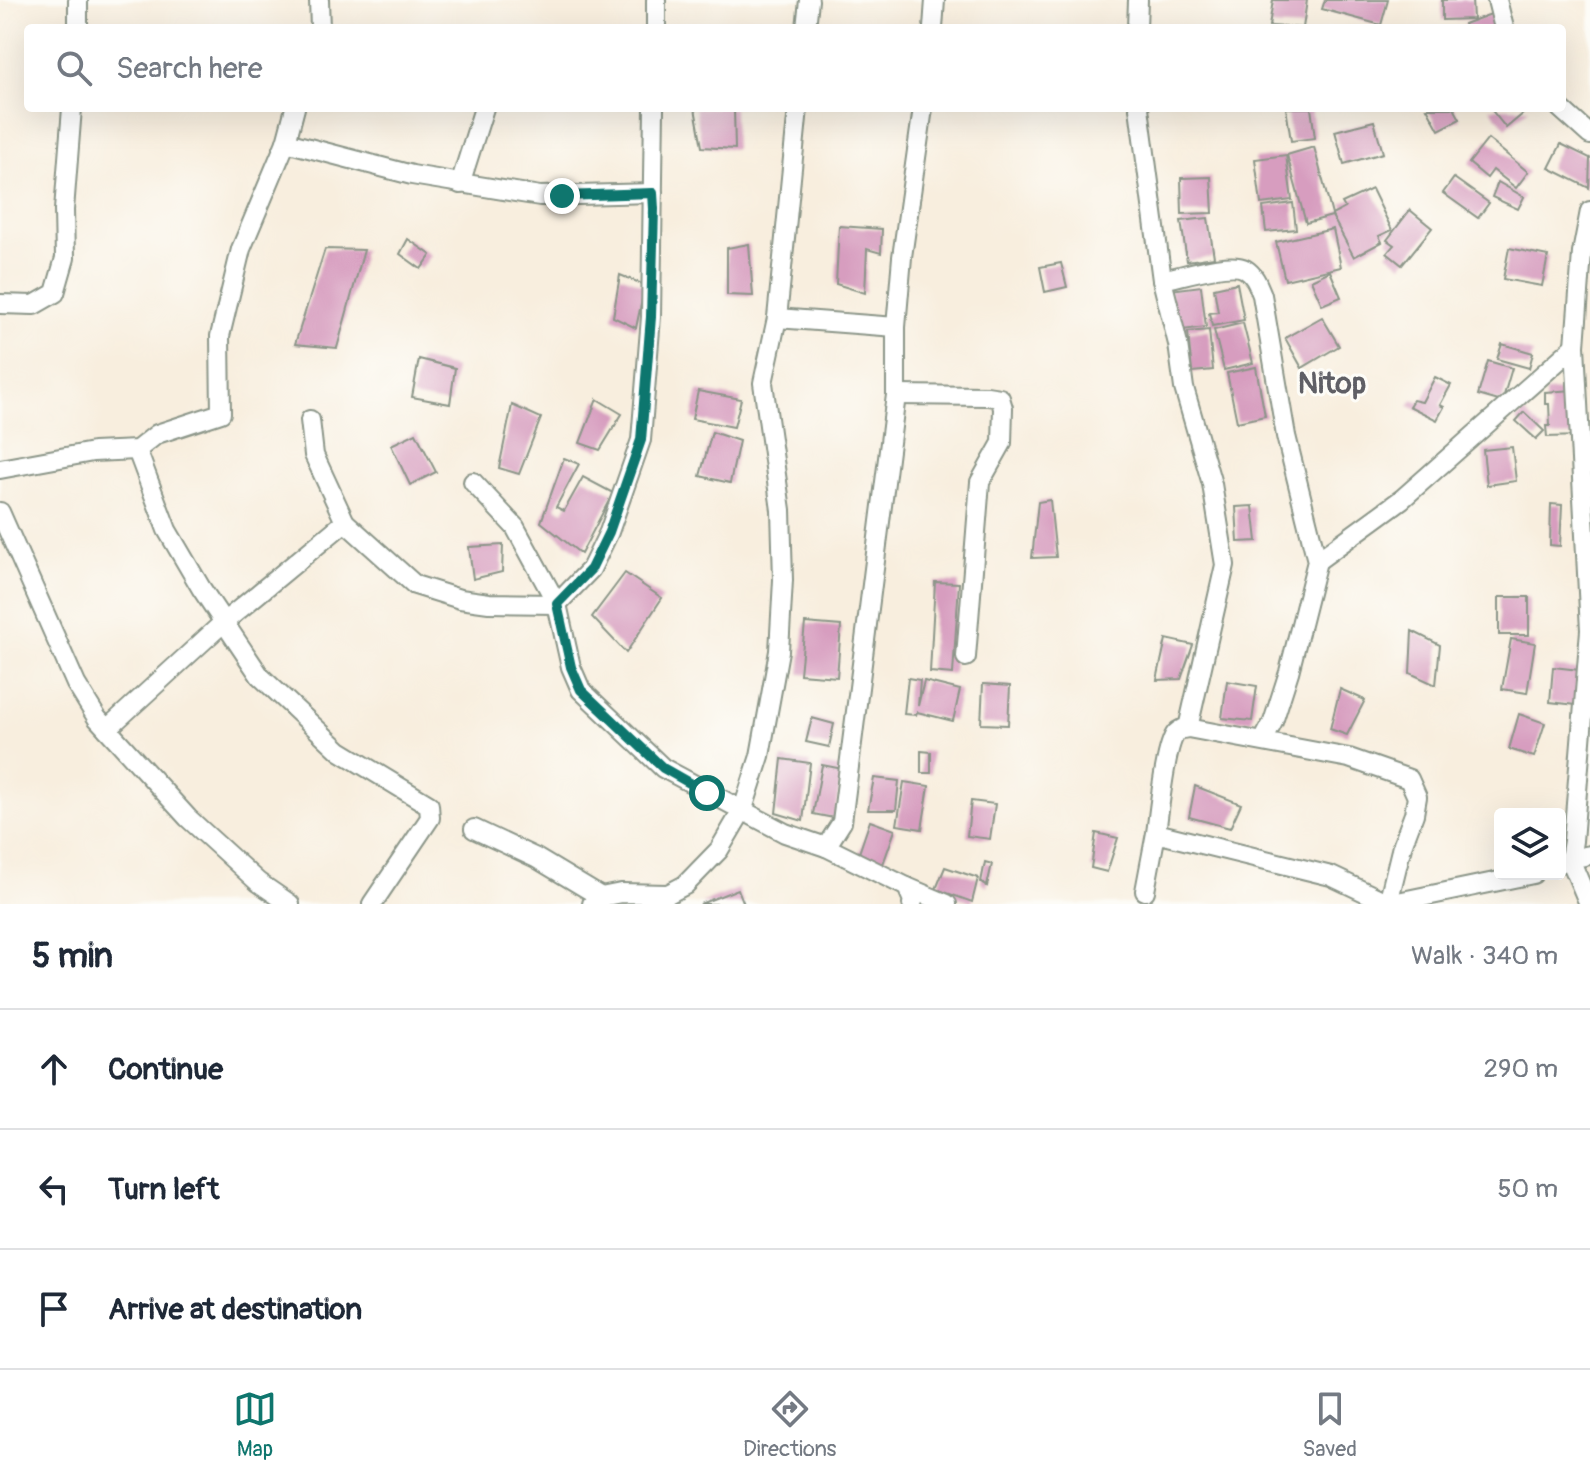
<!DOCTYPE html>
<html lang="en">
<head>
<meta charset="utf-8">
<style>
	body { margin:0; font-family:Pangolin,sans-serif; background:#f2f2f3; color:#1f2937 }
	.controls { position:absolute; right:24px; bottom:24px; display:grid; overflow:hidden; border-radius:8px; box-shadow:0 8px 32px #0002 }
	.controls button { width:72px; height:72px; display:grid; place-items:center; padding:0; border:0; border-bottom:2px solid #e0e1e3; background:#fff; color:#1f2937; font:40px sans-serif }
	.stop { position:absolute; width:24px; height:24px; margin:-18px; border:6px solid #0f766e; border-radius:50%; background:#fff }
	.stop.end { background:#0f766e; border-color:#fff; box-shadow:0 2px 8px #0008 }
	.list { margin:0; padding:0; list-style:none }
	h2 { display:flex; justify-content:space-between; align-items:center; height:104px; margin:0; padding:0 32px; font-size:34px }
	h2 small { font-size:26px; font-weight:400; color:#747a83 }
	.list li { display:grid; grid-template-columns:52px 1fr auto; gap:24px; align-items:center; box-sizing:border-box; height:120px; padding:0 32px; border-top:2px solid #e0e1e3 }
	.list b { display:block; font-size:30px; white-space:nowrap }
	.list em { font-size:26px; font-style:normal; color:#747a83 }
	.icon { flex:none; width:44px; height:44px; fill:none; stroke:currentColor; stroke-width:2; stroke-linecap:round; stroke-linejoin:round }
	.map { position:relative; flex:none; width:1590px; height:904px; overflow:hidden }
	.search { position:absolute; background:#fff; box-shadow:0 8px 32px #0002; left:24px; right:24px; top:24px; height:88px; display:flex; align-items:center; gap:20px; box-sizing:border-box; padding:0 28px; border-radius:8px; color:#747a83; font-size:30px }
	.sheet { height:464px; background:#fff }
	nav { display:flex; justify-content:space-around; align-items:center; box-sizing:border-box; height:112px; border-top:2px solid #e0e1e3; background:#fff; font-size:22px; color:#747a83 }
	nav a { display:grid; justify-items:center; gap:4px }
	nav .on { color:#0f766e }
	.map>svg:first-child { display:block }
</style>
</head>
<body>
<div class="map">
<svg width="1590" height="904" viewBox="0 0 1590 904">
	<rect width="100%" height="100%" fill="#fdfcf7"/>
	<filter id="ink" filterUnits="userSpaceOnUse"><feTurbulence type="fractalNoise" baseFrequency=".0125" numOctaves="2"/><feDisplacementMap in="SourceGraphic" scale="16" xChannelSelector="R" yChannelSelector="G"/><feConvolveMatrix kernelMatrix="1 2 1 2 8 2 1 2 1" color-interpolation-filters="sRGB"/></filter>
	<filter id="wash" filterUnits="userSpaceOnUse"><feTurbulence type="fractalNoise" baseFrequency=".006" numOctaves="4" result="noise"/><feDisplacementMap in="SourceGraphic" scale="32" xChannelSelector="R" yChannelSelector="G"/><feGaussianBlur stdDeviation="1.8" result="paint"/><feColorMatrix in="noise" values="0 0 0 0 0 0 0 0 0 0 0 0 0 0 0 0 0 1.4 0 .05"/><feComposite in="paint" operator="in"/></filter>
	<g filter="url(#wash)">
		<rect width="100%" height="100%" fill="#f8eede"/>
		<g id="blocks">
			<g fill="#d79dbf">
				<path d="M1273 0H1307L1303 28 1269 26Z"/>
				<path d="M1325 0H1388L1381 25 1322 9Z"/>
				<path d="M1442 0H1472L1473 19 1442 20Z"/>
				<path d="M1491 14 1496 28H1465L1464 24Z"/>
				<path d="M695 108H734L735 149 702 147Z"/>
				<path d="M1286 108H1311L1315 138 1291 141Z"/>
				<path d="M1427 108H1454L1460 119 1439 130Z"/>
				<path d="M1490 108H1530L1506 128Z"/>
				<path d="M1374 121 1383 153 1344 164 1335 131Z"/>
				<path d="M1488 139 1528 172 1516 188 1493 170 1487 178 1469 163Z"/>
				<path d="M1561 144 1590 158 1589 188 1549 168Z"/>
				<path d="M1314 147 1332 215 1345 208 1342 203 1372 189 1392 230 1379 236 1382 242 1354 257 1332 216 1306 223 1287 155Z"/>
				<path d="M1286 155 1292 200 1261 204 1255 159Z"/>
				<path d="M1211 177 1213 213 1182 214 1181 178Z"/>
				<path d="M1454 178 1489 203 1478 218 1443 193Z"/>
				<path d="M1498 182 1524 197 1518 209 1492 197Z"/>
				<path d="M1293 203 1296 229 1266 232 1263 207Z"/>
				<path d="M1410 210 1432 228 1402 265 1387 253 1394 245 1387 240Z"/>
				<path d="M1208 218 1214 257 1187 261 1181 221Z"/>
				<path d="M839 226 882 229 881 253 867 249 865 293 836 284Z"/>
				<path d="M1333 229 1341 267 1285 280 1276 242Z"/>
				<path d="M408 239 431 255 421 269 400 254Z"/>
				<path d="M749 244 753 296 727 295V248Z"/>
				<path d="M1509 248 1548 256 1542 286 1503 279Z"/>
				<path d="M325 249 364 250 337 348 295 344Z"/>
				<path d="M1061 263 1067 287 1045 292 1040 267Z"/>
				<path d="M1330 271 1341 297 1322 305 1311 280Z"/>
				<path d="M620 275 645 285 636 328 613 317Z"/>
				<path d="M1237 283 1244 320 1212 326 1209 313 1218 312 1214 288Z"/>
				<path d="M1201 286 1206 327 1175 331 1170 290Z"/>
				<path d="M1322 317 1339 346 1302 368 1285 338Z"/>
				<path d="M1243 323 1253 363 1224 370 1214 330Z"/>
				<path d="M1209 330 1213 370 1192 372 1188 332Z"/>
				<path d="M1502 344 1533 353 1529 368 1497 359Z"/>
				<path d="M419 359 455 368 450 404 412 397Z"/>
				<path d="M1488 361 1512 368 1502 402 1478 395Z"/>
				<path d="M1256 367 1265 416 1237 422 1227 373Z"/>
				<path d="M1435 377 1451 385 1440 405 1444 407 1437 420 1409 406 1413 400 1422 402Z"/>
				<path d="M1574 390 1580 436 1547 437 1546 426H1550L1549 404H1545V392Z"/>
				<path d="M698 391 741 399 734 427 692 419Z"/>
				<path d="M597 399 622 414 600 450 580 443Z"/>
				<path d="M512 405 541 418 519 474 499 468Z"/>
				<path d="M1524 412 1544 431 1536 439 1516 421Z"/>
				<path d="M712 432 739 441 730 483 700 476Z"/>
				<path d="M416 433 436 472 410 485 391 445Z"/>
				<path d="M1512 447 1516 481 1487 485 1483 450Z"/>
				<path d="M564 458 579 464 556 507 564 511 583 477 613 493 581 554 541 522Z"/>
				<path d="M1050 500 1056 557 1032 558 1038 502Z"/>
				<path d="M1551 504 1562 505 1560 546 1550 545Z"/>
				<path d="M1253 506 1257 541 1238 542 1236 507Z"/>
				<path d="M503 545 502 572 473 579 469 547Z"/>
				<path d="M625 573 662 598 626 653 592 617Z"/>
				<path d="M935 582 959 583 953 674 930 672Z"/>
				<rect x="1499" y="597" width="30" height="38"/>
				<path d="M805 623 841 626 837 677 800 674Z"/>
				<path d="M1412 631 1440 645 1436 685 1410 673Z"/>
				<path d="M1166 639 1193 645 1181 679 1157 680Z"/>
				<path d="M1511 639 1535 643 1527 693 1502 689Z"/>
				<path d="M1553 667 1579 670 1576 705 1550 702Z"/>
				<path d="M908 678 920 680 918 706 924 681 960 690 953 721 917 712 916 715 904 714Z"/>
				<path d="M1227 681 1257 686 1252 721 1222 718Z"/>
				<path d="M983 684 1010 686 1008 725 981 724Z"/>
				<path d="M1340 689 1365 700 1347 735 1330 729Z"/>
				<path d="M1519 714 1545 723 1534 757 1509 749Z"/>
				<path d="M812 718 834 724 829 747 806 742Z"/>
				<path d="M921 751 931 752V773H921Z"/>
				<path d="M782 759 810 763 803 821 776 813Z"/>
				<path d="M822 765 843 769 834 818 813 814Z"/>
				<path d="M874 778 899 781 896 810H868Z"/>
				<path d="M904 782 929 786 922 829 897 825Z"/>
				<path d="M1195 786 1241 804 1230 828 1189 817Z"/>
				<path d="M971 801 995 804 990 839 967 836Z"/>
				<path d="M870 821 895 830 883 864 858 856Z"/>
				<path d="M1096 833 1118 838 1107 872 1091 868Z"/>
				<path d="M985 862 992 864 987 886 981 882Z"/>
				<path d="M945 867 978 878 972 902 936 889Z"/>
				<path d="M738 889 744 904H700Z"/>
			</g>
		</g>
	</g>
	<g filter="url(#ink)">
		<use href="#blocks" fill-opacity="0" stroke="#8c9689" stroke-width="2"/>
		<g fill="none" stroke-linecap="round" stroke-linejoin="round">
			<defs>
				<g id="minor">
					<path d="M78 0V28"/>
					<path d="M319 0 320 28"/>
					<path d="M1497 0 1504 28"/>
					<path d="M656 28V0"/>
					<path d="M806 28 809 0"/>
					<path d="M933 28 935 0"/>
					<path d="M1137 28 1138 0"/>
					<path d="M1139 108 1162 280 1178 344 1184 388 1212 484 1225 565 1188 728"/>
					<path d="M1560 108 1590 135"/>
					<path d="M286 142 412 175 540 196 653 193"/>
					<path d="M460 184 484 108"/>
					<path d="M1162 280C1180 277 1230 260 1245 269 1255 275 1258 285 1262 295L1286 436 1317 561 1289 672 1273 722 1263 741"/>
					<path d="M0 304 34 305 55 293 65 258 64 210 72 108"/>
					<path d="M777 318 896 327"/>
					<path d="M896 395 987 396 1000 398 1003 408 1002 443 980 482 966 657"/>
					<path d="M310 420 314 455 345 522 415 585 460 599 489 603 557 604 591 569 609 532 641 440 651 317 654 108"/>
					<path d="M137 450 167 530 201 588 260 676 340 751 429 805 430 818 372 904"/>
					<path d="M0 469 93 452 137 450 157 434 221 413 220 336 241 249 286 142 295 108"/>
					<path d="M473 482 515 527 557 604 571 667 581 690 663 768 785 833 826 847 842 822 896 395V327L902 257 923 108"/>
					<path d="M0 512 76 684 97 718 188 818 258 882 290 904"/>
					<path d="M1317 561 1402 499 1575 346"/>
					<path d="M107 729 224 622 345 522"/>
					<path d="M474 829 536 858 601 897"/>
					<path d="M826 847 907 887 913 901 912 904"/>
					<path d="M1560 863 1570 859 1573 841 1590 630 1575 346 1582 253 1590 211"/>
					<path d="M907 887 947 904"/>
					<path d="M1145 891 1156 833 1331 876 1388 903 1402 846 1414 814 1417 797 1409 779 1349 758 1188 728C1182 729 1180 729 1176 733 1165 746 1159 813 1156 833"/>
					<path d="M592 904 601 897 621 893 668 894 685 885 719 850 743 809 760 756 779 651 783 580 781 510 763 383 777 318 798 108"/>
					<path d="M1388 904 1533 874"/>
					<path d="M1589 904 1570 859 1590 855"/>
				</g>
			</defs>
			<use href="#minor" stroke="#8c9689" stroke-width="22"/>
			<use href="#minor" stroke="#fff" stroke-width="18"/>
		</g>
	</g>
	<g fill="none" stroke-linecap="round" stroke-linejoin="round" filter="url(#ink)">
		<path stroke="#0f766e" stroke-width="10" d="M562 196 653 193 654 209 651 317 641 440 609 532 591 569 557 604 571 667 581 690 663 768 707 793"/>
	</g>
	<g text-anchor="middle" stroke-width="6" stroke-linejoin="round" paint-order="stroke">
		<g font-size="30" font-weight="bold" fill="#5f5f65" stroke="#fdfcf7">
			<text x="1332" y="393">Nitop</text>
		</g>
	</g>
</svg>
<div class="controls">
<button><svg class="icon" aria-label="layers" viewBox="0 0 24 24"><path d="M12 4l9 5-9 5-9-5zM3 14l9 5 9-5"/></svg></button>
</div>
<div class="stop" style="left:707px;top:793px"></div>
<div class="stop end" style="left:562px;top:196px"></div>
<div class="search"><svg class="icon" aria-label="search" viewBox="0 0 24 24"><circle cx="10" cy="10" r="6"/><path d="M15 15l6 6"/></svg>Search here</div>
</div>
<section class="sheet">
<h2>5 min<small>Walk · 340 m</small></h2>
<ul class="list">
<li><svg class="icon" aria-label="ahead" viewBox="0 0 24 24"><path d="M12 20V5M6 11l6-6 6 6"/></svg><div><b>Continue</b></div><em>290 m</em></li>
<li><svg class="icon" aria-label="left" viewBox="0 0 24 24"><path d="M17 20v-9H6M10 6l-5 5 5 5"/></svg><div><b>Turn left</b></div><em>50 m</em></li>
<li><svg class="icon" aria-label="arrive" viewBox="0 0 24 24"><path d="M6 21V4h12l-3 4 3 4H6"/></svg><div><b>Arrive at destination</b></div></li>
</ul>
</section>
<nav>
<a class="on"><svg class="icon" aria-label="map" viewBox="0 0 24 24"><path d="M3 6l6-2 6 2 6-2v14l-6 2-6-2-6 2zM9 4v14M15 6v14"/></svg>Map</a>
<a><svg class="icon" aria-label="directions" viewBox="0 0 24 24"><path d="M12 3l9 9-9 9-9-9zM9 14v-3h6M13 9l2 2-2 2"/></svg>Directions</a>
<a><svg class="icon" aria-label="saved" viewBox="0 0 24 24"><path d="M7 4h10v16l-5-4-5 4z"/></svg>Saved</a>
</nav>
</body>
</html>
